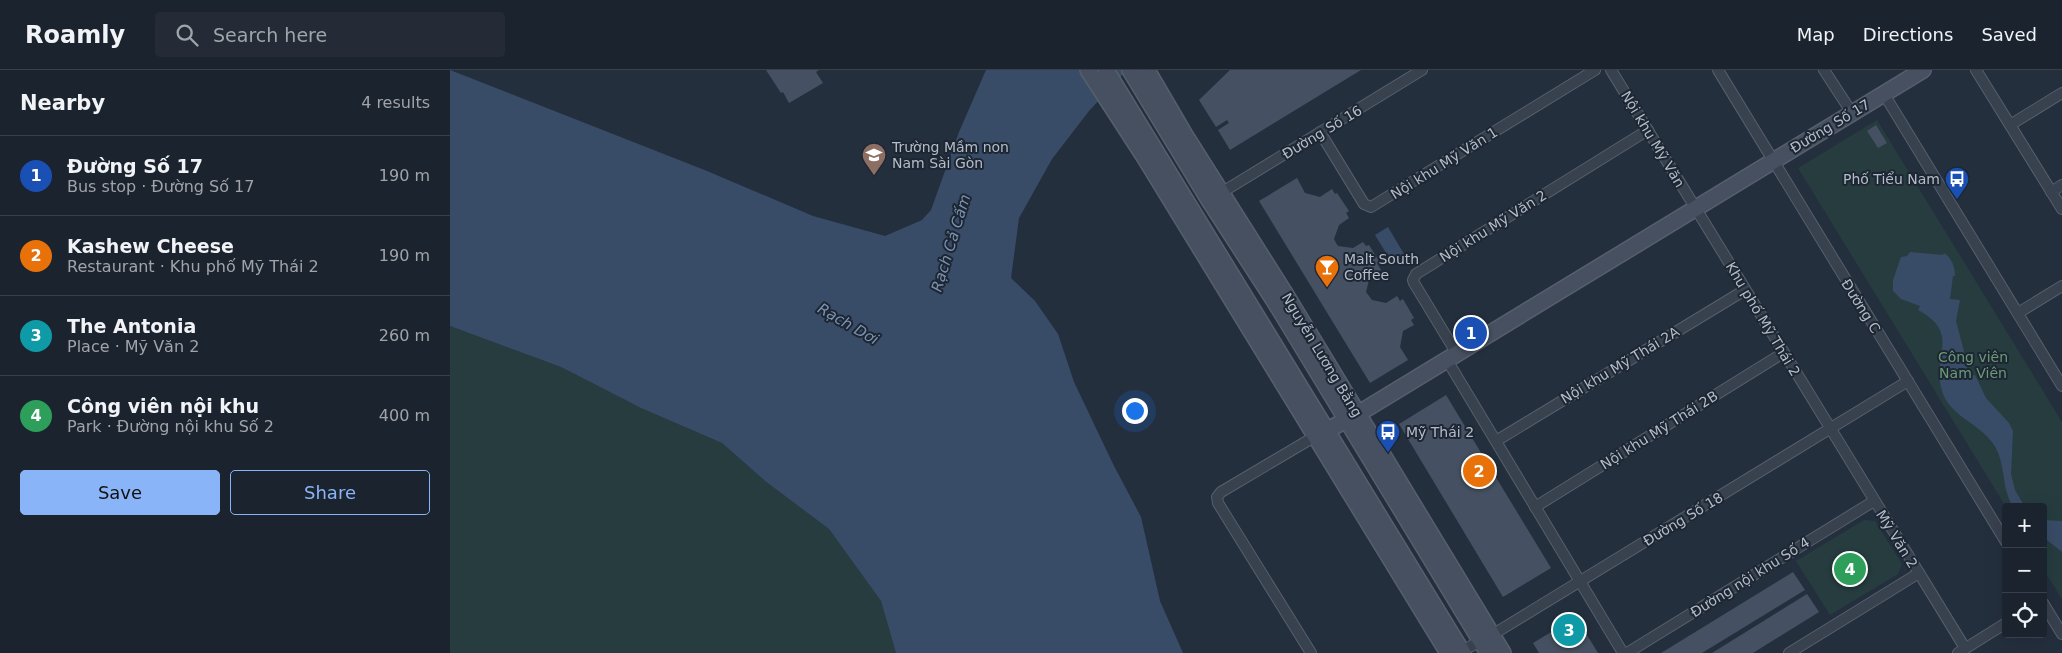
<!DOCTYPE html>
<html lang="en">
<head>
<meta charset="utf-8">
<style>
	body { margin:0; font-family:"DejaVu Sans",sans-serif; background:#242b36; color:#f1f3f6 }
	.controls { position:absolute; right:15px; bottom:15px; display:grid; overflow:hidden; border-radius:5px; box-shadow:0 5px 20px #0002 }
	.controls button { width:45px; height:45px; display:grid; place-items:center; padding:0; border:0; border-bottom:1px solid #39404a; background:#1b232e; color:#f1f3f6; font:25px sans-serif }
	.you { position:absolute; left:684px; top:340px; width:18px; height:18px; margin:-12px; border:4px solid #fff; border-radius:50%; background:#1a73e8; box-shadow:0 0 0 8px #1a73e833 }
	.badge { display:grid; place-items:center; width:32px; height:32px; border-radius:50%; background:#8ab4f8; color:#fff; font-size:16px; font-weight:700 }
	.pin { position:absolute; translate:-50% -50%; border:2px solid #fff; box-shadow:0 1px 5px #0006 }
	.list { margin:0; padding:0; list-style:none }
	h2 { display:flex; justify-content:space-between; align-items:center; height:65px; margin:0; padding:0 20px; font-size:21px }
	h2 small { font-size:16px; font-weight:400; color:#a0a4aa }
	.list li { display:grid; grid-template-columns:32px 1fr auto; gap:15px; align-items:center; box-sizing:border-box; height:80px; padding:0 20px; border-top:1px solid #39404a }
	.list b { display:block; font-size:19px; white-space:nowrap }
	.list p { margin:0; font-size:16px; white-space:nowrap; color:#a0a4aa }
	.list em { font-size:16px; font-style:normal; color:#a0a4aa }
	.actions { display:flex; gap:10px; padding:15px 20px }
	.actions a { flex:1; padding:11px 0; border:1px solid #8ab4f8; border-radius:5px; text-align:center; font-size:18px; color:#8ab4f8 }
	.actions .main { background:#8ab4f8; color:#111 }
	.icon { flex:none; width:28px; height:28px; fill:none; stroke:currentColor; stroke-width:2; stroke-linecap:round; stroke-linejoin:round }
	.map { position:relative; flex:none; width:1612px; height:583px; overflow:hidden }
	header { display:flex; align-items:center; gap:30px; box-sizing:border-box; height:70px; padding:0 25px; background:#1b232e; border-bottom:1px solid #39404a }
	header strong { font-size:24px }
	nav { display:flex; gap:28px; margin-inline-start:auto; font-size:18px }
	.search { width:350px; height:45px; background:#242b36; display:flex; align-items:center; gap:12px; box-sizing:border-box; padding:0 18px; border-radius:5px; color:#a0a4aa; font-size:19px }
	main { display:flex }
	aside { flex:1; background:#1b232e }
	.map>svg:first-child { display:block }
</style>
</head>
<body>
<header>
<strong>Roamly</strong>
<div class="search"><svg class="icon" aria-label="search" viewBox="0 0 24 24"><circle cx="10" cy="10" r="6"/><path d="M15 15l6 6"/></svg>Search here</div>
<nav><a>Map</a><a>Directions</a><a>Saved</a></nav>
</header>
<main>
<aside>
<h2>Nearby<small>4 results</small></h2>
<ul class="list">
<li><span class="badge" style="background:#1a4fb4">1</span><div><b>Đường Số 17</b><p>Bus stop · Đường Số 17</p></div><em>190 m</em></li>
<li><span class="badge" style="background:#e8710a">2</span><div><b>Kashew Cheese</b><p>Restaurant · Khu phố Mỹ Thái 2</p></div><em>190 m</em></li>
<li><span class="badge" style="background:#0f9aa8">3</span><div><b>The Antonia</b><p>Place · Mỹ Văn 2</p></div><em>260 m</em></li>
<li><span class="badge" style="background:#2e9e5b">4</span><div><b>Công viên nội khu</b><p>Park · Đường nội khu Số 2</p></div><em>400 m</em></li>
</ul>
<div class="actions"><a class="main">Save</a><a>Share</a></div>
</aside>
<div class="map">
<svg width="1612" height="583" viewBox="0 0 1612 583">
	<rect width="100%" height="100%" fill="#242f3e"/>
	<g fill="#263c3f">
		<path d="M1427 50 1612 352V529L1593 499V437H1556L1348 98Z"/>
		<path d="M0 256 111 297 191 338 272 373 315 411 379 459 431 531 446 583H0Z"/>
		<path d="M1414 450 1425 451 1452 494 1448 504 1380 545 1346 491Z"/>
	</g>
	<g fill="#394c67">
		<path d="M0 0 257 101 363 146 435 166 472 150 481 140 509 62 536 0H677L639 41 602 89 569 148 561 208 585 231 608 264 624 312 663 394 691 447 710 531 733 583H446L431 531 379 459 315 411 272 373 191 338 111 297 0 256Z"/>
		<path d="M938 157 954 184 941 191 925 165Z"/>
		<path d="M1460 182 1493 185 1494 183C1502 188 1505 197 1505 206H1503L1500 229 1510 230 1506 251 1516 289 1518 306 1525 305 1536 328 1559 353 1563 361 1561 404 1565 420 1575 437H1563C1551 417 1556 393 1544 375 1530 353 1500 347 1492 321 1481 285 1512 264 1468 240L1470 236 1451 229 1443 221V210L1451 187 1457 186Z"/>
		<path d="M1593 450 1612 451V482L1593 467Z"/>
	</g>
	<g fill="#455162">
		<path d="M316 0H369L366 2 373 13 339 33 333 22 331 23Z"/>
		<path d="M780 0H911L780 80 768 60 779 53 777 50 766 57 749 30Z"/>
		<path d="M1426 55 1437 73 1428 78 1417 61Z"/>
		<path d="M847 108 855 123 870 127 882 119 885 124 887 123 899 141 896 143 899 148 889 155 884 169 886 173 888 176 903 178 913 172 916 176 919 175 931 194 928 195 931 200 920 206 916 222 922 230 936 233 947 226 950 231 953 229 964 248 961 250 964 255 953 261 950 277 958 290 920 313 809 131Z"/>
		<path d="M996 325 1101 498 1053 527 949 354Z"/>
		<path d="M1343 502 1355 520 1252 583H1211Z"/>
		<path d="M1357 524 1369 542 1319 573 1303 583H1262Z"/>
		<path d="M1126 547 1148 583H1089L1083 573Z"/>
	</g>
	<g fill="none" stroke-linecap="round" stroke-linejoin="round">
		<defs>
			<g id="street">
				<path d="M1161 0 1515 578"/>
				<path d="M1268 0 1556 472"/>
				<path d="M1374 0 1402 43"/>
				<path d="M1526 0 1612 139"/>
				<path d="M1434 24 1612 316"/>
				<path d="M1560 55 1612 23"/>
				<path d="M870 62 914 134 921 137 1145 0"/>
				<path d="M1601 122 1612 115"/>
				<path d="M766 126 972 0"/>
				<path d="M1568 243 1612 216"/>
				<path d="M1007 284 964 213 963 210 966 204 1198 60"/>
				<path d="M997 290 1173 583"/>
				<path d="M1046 371 1295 220"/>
				<path d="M1085 437 1333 283"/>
				<path d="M1593 533 1612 564"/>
				<path d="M861 583 768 433 767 427 771 422 869 364"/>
				<path d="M1008 583 1042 565 1458 311"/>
				<path d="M1177 583 1424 431"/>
				<path d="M1339 583 1469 503"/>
				<path d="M1508 583 1556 553"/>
			</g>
			<g id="secondary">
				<path d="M638 0 695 88 998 583"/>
				<path d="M656 0 1013 583"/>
				<path d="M680 0 759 130 825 232 1038 583"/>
				<path d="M697 0 735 65 836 225 1053 583"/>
				<path d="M876 361 916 339 1473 0"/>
			</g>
		</defs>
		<use href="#street" stroke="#565f6c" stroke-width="12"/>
		<use href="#secondary" stroke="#565f6c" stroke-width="18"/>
		<use href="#street" stroke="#38414e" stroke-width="10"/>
		<use href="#secondary" stroke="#465061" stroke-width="15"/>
	</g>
	<defs>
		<symbol id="school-pin" viewBox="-11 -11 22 30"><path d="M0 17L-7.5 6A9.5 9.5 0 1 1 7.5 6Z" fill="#8d6e63" stroke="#1d2633"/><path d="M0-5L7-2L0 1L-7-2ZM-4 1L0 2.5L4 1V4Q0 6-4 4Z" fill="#fff"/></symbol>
		<symbol id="bus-pin" viewBox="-11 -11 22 30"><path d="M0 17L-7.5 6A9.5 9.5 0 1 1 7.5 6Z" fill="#1a4fb4" stroke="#1d2633"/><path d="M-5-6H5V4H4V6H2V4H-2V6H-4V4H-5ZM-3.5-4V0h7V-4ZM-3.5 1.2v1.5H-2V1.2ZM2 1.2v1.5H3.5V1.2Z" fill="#fff"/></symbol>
		<symbol id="bar-pin" viewBox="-11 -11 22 30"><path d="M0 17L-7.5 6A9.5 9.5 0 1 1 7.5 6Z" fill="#e8710a" stroke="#1d2633"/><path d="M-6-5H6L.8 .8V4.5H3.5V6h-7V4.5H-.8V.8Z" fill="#fff"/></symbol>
	</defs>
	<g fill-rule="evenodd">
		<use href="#school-pin" x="410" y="71" width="28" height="38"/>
		<use href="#bus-pin" x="1493" y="95" width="28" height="38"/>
		<use href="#bar-pin" x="863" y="183" width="28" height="38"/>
		<use href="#bus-pin" x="924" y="348" width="28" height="38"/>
	</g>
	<g text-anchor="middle" stroke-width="4" stroke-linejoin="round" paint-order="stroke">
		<g font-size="14" fill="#b4bcc9" stroke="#1d2633">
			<text transform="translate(1380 56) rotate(-31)" y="5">Đường Số 17</text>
			<text transform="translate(872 62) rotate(-31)" y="5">Đường Số 16</text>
			<text transform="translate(1203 69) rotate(59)" y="5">Nội khu Mỹ Văn</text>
			<text transform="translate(994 93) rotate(-32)" y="5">Nội khu Mỹ Văn 1</text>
			<text transform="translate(1043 156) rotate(-32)" y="5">Nội khu Mỹ Văn 2</text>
			<text transform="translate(1411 236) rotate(58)" y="5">Đường C</text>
			<text transform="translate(1313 249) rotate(59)" y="5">Khu phố Mỹ Thái 2</text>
			<text transform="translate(872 285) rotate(59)" y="5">Nguyễn Lương Bằng</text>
			<text transform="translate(1170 295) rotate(-31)" y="5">Nội khu Mỹ Thái 2A</text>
			<text transform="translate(1209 360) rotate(-32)" y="5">Nội khu Mỹ Thái 2B</text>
			<text transform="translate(1233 449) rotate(-31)" y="5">Đường Số 18</text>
			<text transform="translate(1447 469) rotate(58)" y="5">Mỹ Văn 2</text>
			<text transform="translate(1300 507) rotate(-32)" y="5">Đường nội khu Số 4</text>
		</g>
		<g font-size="14" fill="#b4bcc9" stroke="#1d2633" text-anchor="start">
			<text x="442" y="82">Trường Mầm non<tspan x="442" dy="16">Nam Sài Gòn</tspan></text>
			<text x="1490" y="114" text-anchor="end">Phố Tiểu Nam</text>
			<text x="894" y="194">Malt South<tspan x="894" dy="16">Coffee</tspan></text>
			<text x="956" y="367">Mỹ Thái 2</text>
		</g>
		<g font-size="14" fill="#6b9a76" stroke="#1d2633">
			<text x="1523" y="292">Công viên<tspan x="1523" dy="16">Nam Viên</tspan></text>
		</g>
		<g font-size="15" font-style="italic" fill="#7c92b1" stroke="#1d2633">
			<text transform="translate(501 173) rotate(-73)" y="5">Rạch Cả Cấm</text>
			<text transform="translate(398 254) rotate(30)" y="5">Rạch Dơi</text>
		</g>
	</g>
</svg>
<div class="controls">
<button>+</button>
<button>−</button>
<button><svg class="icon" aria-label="locate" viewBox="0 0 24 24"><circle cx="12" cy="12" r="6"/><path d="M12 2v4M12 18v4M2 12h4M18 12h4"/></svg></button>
</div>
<div class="you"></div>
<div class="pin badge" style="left:1021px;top:263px;background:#1a4fb4">1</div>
<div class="pin badge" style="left:1029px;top:401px;background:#e8710a">2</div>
<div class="pin badge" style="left:1119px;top:560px;background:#0f9aa8">3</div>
<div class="pin badge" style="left:1400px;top:499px;background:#2e9e5b">4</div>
</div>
</main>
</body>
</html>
